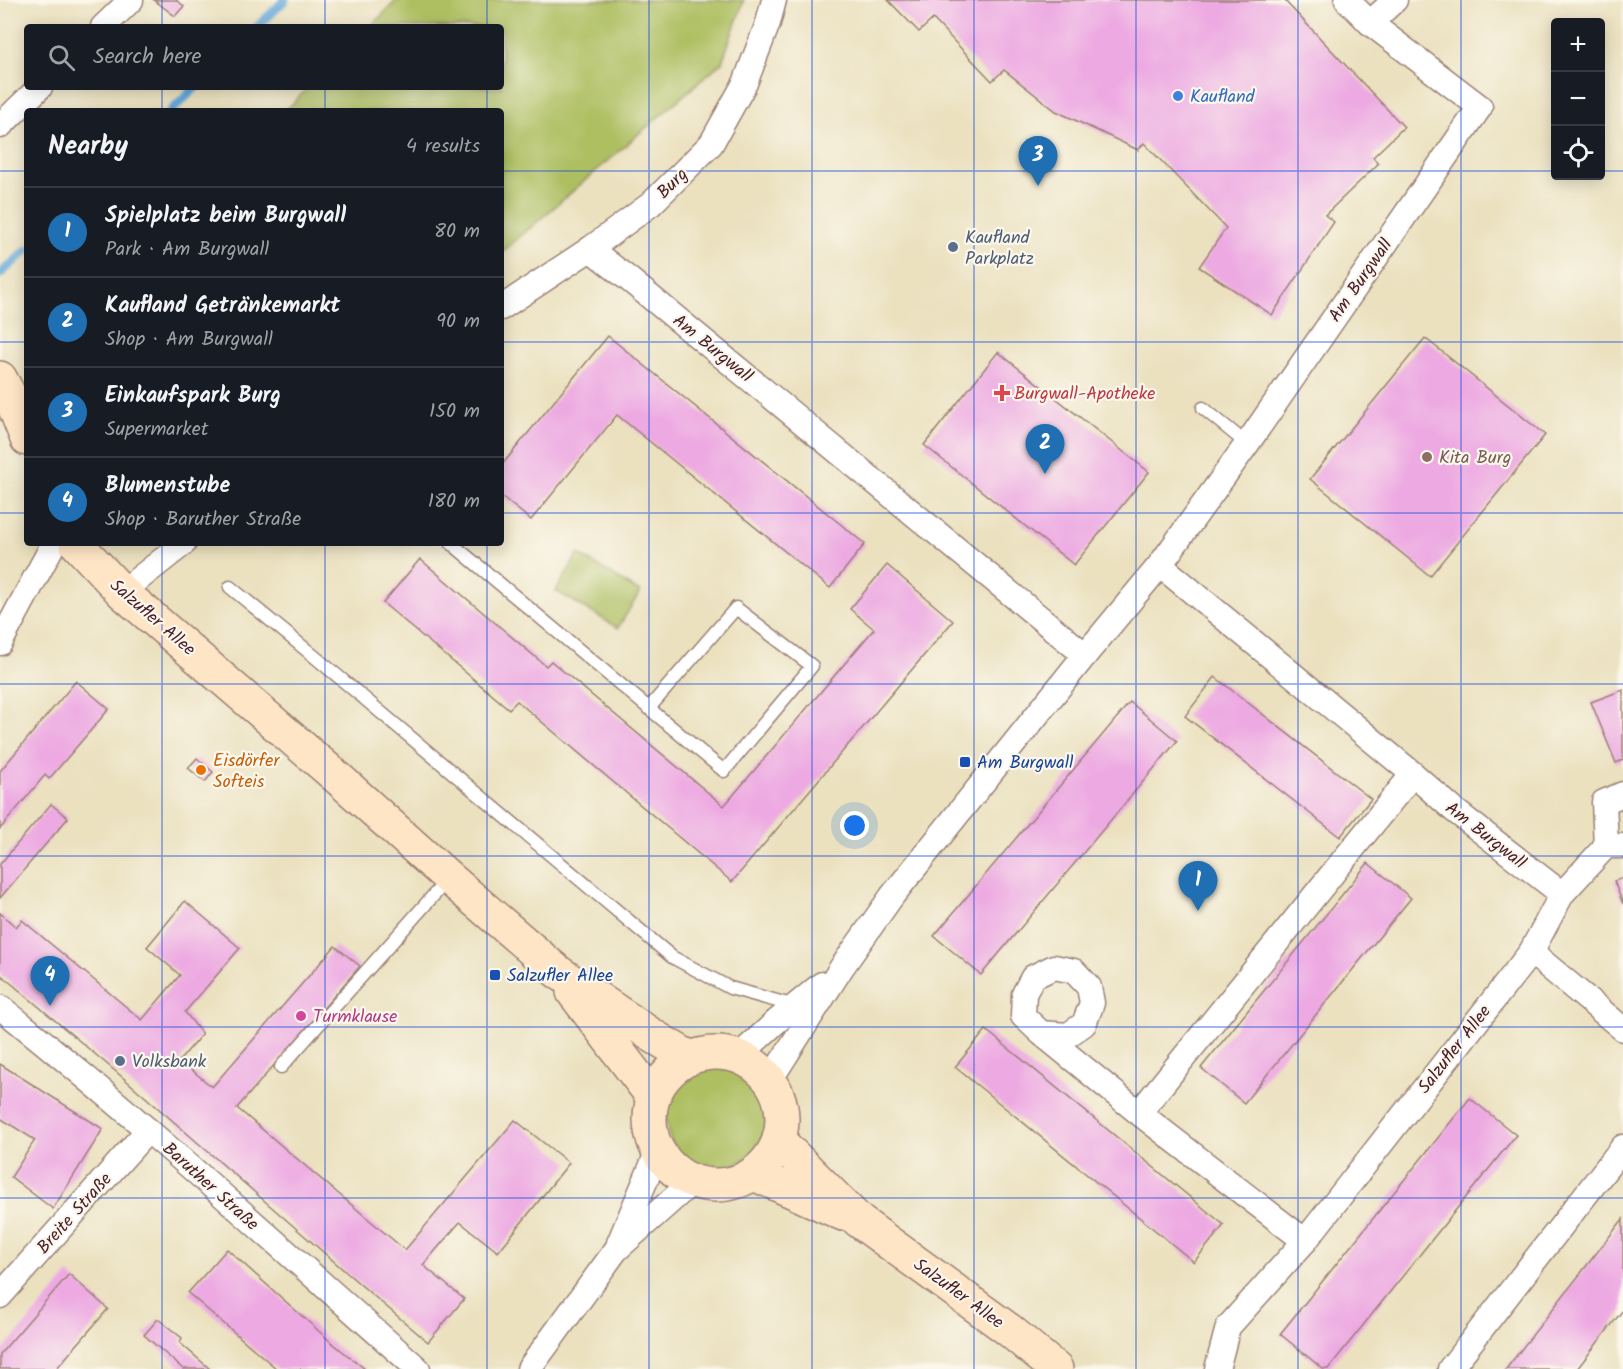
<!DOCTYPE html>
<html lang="en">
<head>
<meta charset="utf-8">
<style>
	body { margin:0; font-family:Kalam,sans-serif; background:#20242c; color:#f1f3f6 }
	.controls { position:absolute; right:18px; top:18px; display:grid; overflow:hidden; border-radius:6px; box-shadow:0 3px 15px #0003 }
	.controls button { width:54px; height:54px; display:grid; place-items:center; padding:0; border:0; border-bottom:2px solid #363941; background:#171b24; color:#f1f3f6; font:30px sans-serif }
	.you { position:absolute; left:855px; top:826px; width:21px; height:21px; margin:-15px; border:4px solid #fff; border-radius:50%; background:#1a73e8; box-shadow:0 0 0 9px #1a73e833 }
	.badge { display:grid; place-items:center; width:39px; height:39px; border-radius:50%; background:#1f6fb2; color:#fff; font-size:20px; font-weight:700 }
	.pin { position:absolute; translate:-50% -50px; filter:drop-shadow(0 2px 3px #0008) }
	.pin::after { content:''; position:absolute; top:32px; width:21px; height:18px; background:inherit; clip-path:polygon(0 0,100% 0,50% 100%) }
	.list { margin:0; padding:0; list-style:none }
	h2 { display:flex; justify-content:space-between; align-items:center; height:78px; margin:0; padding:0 24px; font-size:26px }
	h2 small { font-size:20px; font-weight:400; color:#9ea1a6 }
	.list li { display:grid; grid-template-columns:39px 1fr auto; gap:18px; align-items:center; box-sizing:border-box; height:90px; padding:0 24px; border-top:2px solid #363941 }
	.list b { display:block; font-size:22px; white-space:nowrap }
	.list p { margin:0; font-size:20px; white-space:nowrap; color:#9ea1a6 }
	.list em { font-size:20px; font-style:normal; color:#9ea1a6 }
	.icon { flex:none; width:33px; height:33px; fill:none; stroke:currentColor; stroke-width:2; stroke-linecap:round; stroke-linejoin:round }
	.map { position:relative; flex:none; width:1623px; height:1369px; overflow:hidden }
	.search { position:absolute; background:#171b24; box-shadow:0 3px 15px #0003; left:24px; top:24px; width:480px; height:66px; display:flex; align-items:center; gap:15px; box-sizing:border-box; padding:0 21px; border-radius:6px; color:#9ea1a6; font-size:22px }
	.panel { position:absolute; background:#171b24; box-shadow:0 3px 15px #0003; left:24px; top:108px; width:480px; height:438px; border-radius:6px }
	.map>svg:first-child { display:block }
</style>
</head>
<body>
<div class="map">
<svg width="1623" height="1369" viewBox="0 0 1623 1369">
	<rect width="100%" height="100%" fill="#fbf7ec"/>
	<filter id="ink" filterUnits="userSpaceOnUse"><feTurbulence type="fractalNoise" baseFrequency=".0167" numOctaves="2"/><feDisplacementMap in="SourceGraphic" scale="12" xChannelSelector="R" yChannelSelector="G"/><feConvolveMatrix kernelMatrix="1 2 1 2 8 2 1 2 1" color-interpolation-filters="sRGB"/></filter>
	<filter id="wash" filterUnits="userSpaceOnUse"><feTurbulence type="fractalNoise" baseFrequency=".008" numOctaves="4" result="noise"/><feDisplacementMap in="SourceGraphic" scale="24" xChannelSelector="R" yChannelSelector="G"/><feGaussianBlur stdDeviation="1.35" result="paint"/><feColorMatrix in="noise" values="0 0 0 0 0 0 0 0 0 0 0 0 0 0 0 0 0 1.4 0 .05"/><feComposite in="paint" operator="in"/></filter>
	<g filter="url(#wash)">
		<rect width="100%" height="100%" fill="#ebe1bf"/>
		<g fill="#aebf62" stroke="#7c6f46" stroke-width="1.5">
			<path d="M397 0H744L722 62 501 253V111H285L309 87H501V27H370Z"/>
			<path d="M578 554 640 592 618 628 556 591Z"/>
			<circle cx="716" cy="1118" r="50"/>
		</g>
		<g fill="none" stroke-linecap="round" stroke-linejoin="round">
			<g stroke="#64a9da" stroke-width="9">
				<path d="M257 27 285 0"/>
				<path d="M171 111 196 87"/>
				<path d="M0 274 27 250"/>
			</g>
		</g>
		<g id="blocks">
			<g fill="#edaae2">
				<path d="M154 0H176L184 6 175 16Z"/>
				<path d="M888 0H1284L1404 127 1373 157 1378 164 1325 215 1334 222 1272 315 1199 267 1226 228 1144 143 1138 150 1056 111 1004 70 992 81 933 19 919 32Z"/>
				<path d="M608 336 865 544 830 588 617 415 531 520 501 496V466Z"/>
				<path d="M1425 338 1545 435 1430 576 1310 479Z"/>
				<path d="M998 352 1149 472 1074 565 924 445Z"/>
				<path d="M420 559 546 666 551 661 724 806 874 629 850 609 887 565 953 621 732 882 517 701 509 709 383 603Z"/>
				<path d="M1215 677 1371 799 1340 837 1185 716Z"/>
				<path d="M76 681 109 709 49 779 45 775 0 829V771Z"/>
				<path d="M1623 690V760L1616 763 1591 702Z"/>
				<path d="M1130 702 1177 741 981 975 934 936Z"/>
				<path d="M197 758 213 772 205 782 188 768Z"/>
				<path d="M51 804 68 818 0 898V864Z"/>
				<path d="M1368 863 1411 898 1244 1103 1201 1068Z"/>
				<path d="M1623 878V904L1614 881Z"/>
				<path d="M185 901 240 948 185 1012 202 1034 180 1060 212 1087 335 946 360 966 237 1108 405 1250 515 1120 569 1163 498 1252 460 1222 423 1265 464 1299 428 1342 369 1292 127 1081 0 974V913L16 927 22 920 142 1020 180 975 147 947Z"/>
				<path d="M986 1030 1224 1225 1194 1262 955 1067Z"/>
				<path d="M0 1064 103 1129 53 1209 11 1177 35 1140 0 1118Z"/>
				<path d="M1470 1098 1516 1135 1328 1369H1323L1280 1334Z"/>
				<path d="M1623 1219V1310L1577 1369H1506Z"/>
				<path d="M227 1249 331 1342 365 1369H277L188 1293Z"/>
				<path d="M69 1274 108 1309 56 1369H0V1354Z"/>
				<path d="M158 1319 182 1338 180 1343 210 1369H183L144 1335Z"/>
			</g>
		</g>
	</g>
	<g filter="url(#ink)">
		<use href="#blocks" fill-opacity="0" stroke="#9a8075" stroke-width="1.5"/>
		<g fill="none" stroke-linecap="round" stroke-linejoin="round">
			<defs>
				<g id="service">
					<path d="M1203 408 1247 444"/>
					<path d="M451 543 724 771 812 666 736 608 649 708"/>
					<path d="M230 587 315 657 672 957 730 988 795 1006"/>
					<path d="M281 1067 448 879"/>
				</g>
				<g id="minor">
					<path d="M1370 23 1395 0"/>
					<path d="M103 27 131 0"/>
					<path d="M0 126 40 87"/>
					<path d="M590 249 631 281 1085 655"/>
					<path d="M501 308 590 249 651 204 711 144 745 83 768 23 774 0"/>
					<path d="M1160 565 1413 774 1454 810 1562 894 1531 952 1305 1241 1228 1327 1217 1369"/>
					<path d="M122 592 184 543"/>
					<path d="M0 643 54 543"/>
					<path d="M1606 846 1604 802 1623 794"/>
					<path d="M1562 894 1606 846H1623"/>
					<path d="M1531 952 1623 1029"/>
					<path d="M0 1007C144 1122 280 1247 418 1369"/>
					<path d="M1041 1033 1068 1035 1084 1024 1092 1003 1089 987 1074 971 1054 967 1033 977 1024 994 1023 1016 1041 1033 1139 1113 1305 1241"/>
					<path d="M739 1056 777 1021 822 984"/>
					<path d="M770 1080 842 967 892 896 1085 655 1160 565 1247 444 1480 107 1370 23 1347 0"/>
					<path d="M1139 1113 1413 774"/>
					<path d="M619 1243 658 1151"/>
					<path d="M0 1296 148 1130"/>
					<path d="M529 1369 616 1250 692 1182"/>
					<path d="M1450 1369 1623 1147"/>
				</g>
				<g id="secondary">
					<path d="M0 378 10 396 27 439"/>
					<path d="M76 543 122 592 339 779 449 878 558 972 653 1036 690 1058"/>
					<path d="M573 992 653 1097"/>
					<circle cx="716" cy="1119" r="66"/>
					<path d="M779 1141 859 1221 1009 1330 1056 1369"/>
					<path d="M754 1174 843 1214"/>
				</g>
			</defs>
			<use href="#service" stroke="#9a8075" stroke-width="15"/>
			<use href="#minor" stroke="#9a8075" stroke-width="27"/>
			<use href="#secondary" stroke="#9a8075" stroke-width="36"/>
			<use href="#service" stroke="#fff" stroke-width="12"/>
			<use href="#minor" stroke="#fff" stroke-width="24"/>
			<use href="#secondary" stroke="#fee5c5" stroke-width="33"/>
		</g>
	</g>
	<path fill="none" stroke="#1d4ed8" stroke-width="1.5" stroke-opacity="0.55" d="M162 0V27M325 0V27M487 0V27M649 0V1369M812 0V1369M974 0V1369M1136 0V1369M1298 0V1369M1461 0V1369M162 87V111M325 87V111M487 87V111M0 171H27M501 171H1556M1600 171H1623M0 342H27M501 342H1623M0 513H27M501 513H1623M162 543V1369M325 543V1369M487 543V1369M0 684H1623M0 856H1623M0 1027H1623M0 1198H1623"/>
	<circle fill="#3f7fe0" stroke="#fbf7ec" stroke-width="2" cx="1178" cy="96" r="6"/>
	<g fill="#5c6f8a" stroke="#fbf7ec" stroke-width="2">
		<circle cx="953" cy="247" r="6"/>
		<circle cx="120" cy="1061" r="6"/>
	</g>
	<path fill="#e0444e" stroke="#fbf7ec" stroke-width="2" d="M999 384h6v6h6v6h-6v6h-6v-6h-6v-6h6z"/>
	<circle fill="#8d6e63" stroke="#fbf7ec" stroke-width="2" cx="1427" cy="457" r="6"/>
	<g fill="#1a4fb4" stroke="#fbf7ec" stroke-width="2">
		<rect x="959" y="756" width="12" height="12" rx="3"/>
		<rect x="489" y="969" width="12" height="12" rx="3"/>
	</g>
	<circle fill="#e8710a" stroke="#fbf7ec" stroke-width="2" cx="201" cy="770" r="6"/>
	<circle fill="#d1479c" stroke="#fbf7ec" stroke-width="2" cx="301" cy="1016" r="6"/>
	<g text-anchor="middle" stroke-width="4.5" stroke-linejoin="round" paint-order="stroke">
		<g font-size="18" fill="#366cbe" stroke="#fbf7ec" text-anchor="start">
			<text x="1190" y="102">Kaufland</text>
		</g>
		<g font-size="18" fill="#4a1f2b" stroke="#fbf7ec">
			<text transform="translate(672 183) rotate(-45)" y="6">Burg</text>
			<text transform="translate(1360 280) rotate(-55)" y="6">Am Burgwall</text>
			<text transform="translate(713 348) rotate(39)" y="6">Am Burgwall</text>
			<text transform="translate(153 617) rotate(41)" y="6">Salzufler Allee</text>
			<text transform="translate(1486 835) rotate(38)" y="6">Am Burgwall</text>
			<text transform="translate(1454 1049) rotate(-52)" y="6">Salzufler Allee</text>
			<text transform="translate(211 1186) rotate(42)" y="6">Baruther Straße</text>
			<text transform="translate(74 1213) rotate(-48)" y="6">Breite Straße</text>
			<text transform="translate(959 1293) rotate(36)" y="6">Salzufler Allee</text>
		</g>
		<g font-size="18" fill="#4e5e75" stroke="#fbf7ec" text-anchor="start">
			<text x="965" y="243">Kaufland<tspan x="965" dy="21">Parkplatz</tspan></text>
			<text x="132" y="1067">Volksbank</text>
		</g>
		<g font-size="18" fill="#be3a42" stroke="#fbf7ec" text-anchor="start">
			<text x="1014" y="399">Burgwall-Apotheke</text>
		</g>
		<g font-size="18" fill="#785e54" stroke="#fbf7ec" text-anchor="start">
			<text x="1439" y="463">Kita Burg</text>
		</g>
		<g font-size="18" fill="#c56008" stroke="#fbf7ec" text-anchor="start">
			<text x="213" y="766">Eisdörfer<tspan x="213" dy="21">Softeis</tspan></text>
		</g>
		<g font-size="18" fill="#164399" stroke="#fbf7ec" text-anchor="start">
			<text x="977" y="768">Am Burgwall</text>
			<text x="507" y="981">Salzufler Allee</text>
		</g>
		<g font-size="18" fill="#b23c85" stroke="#fbf7ec" text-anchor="start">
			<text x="313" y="1022">Turmklause</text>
		</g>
	</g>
</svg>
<div class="controls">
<button>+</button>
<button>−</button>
<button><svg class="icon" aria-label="locate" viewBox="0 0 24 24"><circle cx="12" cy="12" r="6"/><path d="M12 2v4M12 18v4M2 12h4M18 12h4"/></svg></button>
</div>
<div class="you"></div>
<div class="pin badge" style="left:1198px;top:911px">1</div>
<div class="pin badge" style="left:1045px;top:474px">2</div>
<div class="pin badge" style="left:1038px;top:186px">3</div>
<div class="pin badge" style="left:50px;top:1006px">4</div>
<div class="search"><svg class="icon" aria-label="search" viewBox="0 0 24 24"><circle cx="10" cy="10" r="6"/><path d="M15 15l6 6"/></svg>Search here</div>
<section class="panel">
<h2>Nearby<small>4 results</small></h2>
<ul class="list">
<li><span class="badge">1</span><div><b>Spielplatz beim Burgwall</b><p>Park · Am Burgwall</p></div><em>80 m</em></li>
<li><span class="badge">2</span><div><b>Kaufland Getränkemarkt</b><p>Shop · Am Burgwall</p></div><em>90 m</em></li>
<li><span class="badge">3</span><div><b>Einkaufspark Burg</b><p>Supermarket</p></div><em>150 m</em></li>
<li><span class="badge">4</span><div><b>Blumenstube</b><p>Shop · Baruther Straße</p></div><em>180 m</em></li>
</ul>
</section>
</div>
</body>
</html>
